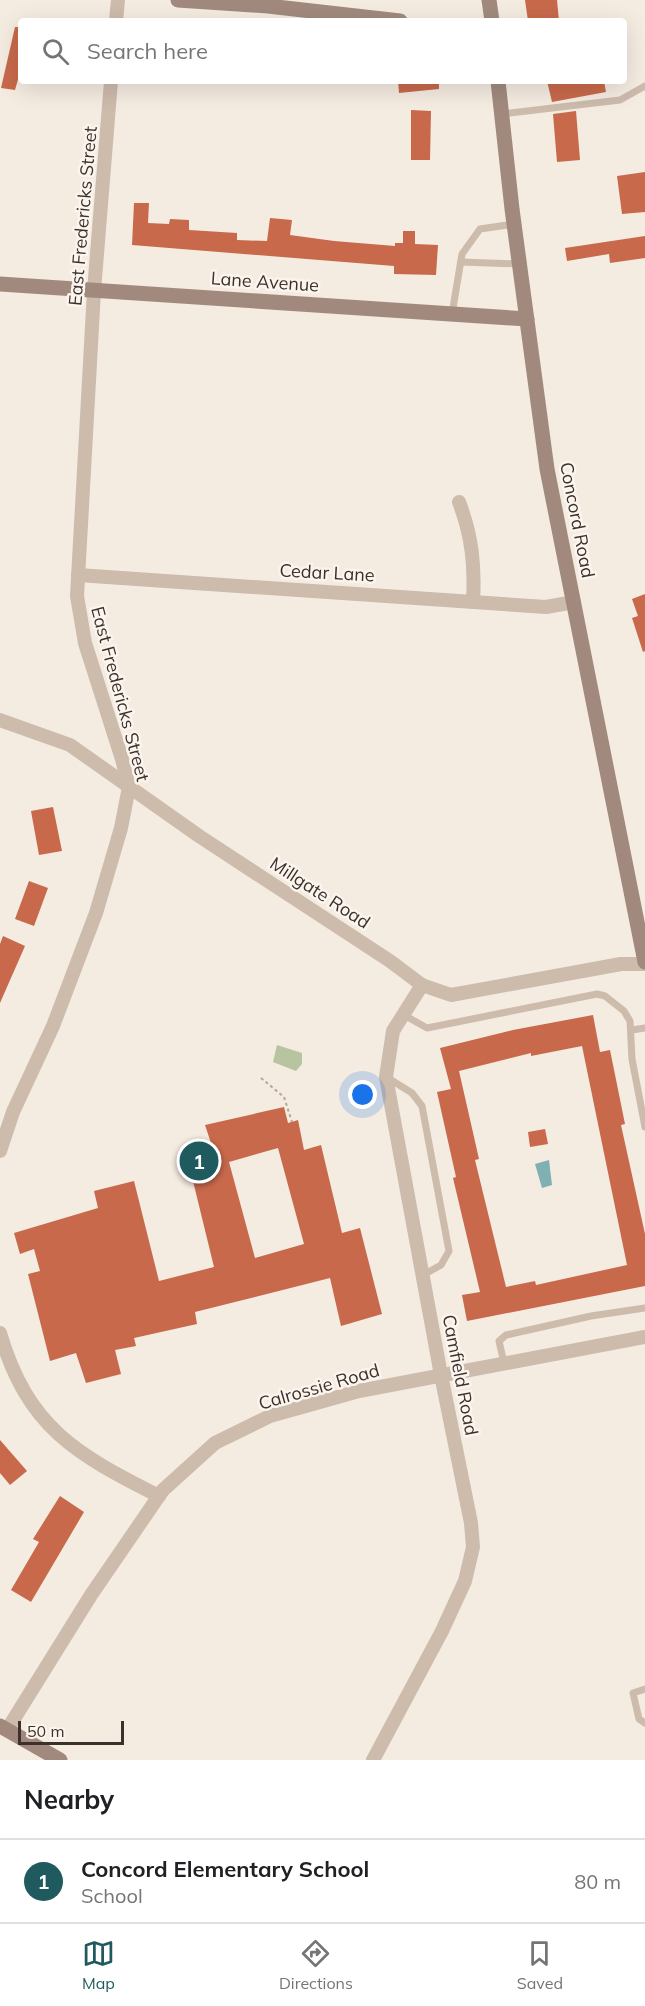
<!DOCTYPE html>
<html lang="en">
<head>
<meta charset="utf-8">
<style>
	body { margin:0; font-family:Mulish,sans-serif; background:#f6f6f6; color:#202124 }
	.scale { position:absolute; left:18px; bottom:15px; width:106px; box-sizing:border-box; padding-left:6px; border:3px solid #3b302b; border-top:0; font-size:16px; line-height:21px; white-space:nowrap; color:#3b302b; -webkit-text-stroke:4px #fbf5ee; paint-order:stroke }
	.you { position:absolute; left:363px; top:1095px; width:21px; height:21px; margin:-15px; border:4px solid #fff; border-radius:50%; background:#1a73e8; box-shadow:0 0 0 9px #1a73e833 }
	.badge { display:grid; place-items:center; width:39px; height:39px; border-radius:50%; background:#1f5a5e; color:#fff; font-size:20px; font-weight:700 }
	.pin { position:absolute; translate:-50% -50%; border:3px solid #fff; box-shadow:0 2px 6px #0006 }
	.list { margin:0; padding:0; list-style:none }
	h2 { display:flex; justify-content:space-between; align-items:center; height:78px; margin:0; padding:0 24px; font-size:26px }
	h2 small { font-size:20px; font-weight:400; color:#757577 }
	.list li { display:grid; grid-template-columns:39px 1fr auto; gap:18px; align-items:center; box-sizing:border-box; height:84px; padding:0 24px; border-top:2px solid #e0e0e0 }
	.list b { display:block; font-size:22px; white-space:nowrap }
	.list p { margin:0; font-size:20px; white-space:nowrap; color:#757577 }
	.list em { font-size:20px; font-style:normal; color:#757577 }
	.icon { flex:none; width:33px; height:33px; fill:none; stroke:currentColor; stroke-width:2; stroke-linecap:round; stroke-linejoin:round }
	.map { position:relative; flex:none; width:645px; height:1760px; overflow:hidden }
	.search { position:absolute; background:#fff; box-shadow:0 6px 24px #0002; left:18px; right:18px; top:18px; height:66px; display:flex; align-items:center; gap:15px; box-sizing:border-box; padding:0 21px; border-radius:6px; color:#757577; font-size:22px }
	.sheet { height:162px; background:#fff }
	nav { display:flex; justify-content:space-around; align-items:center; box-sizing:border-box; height:84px; border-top:2px solid #e0e0e0; background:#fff; font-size:16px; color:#757577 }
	nav a { display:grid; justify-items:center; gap:3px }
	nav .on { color:#1f5a5e }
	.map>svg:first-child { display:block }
</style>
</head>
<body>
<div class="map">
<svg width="645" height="1760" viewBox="0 0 645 1760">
	<rect width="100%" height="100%" fill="#f4ebe1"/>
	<path fill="#b8c4a0" d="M277 1045 302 1053V1064L296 1071 273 1062Z"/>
	<path fill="#7fb0b2" d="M549 1160 552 1185 542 1188 535 1164Z"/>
	<g fill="#c8694b" fill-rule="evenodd">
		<path d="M525 0H557L559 21H528Z"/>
		<path d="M15 27H21V69L15 90 1 88Z"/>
		<path d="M398 81H439V89L399 93Z"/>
		<path d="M547 81H604L606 92 552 102Z"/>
		<path d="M411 110 431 111 430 160H411Z"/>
		<path d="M576 111 580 160 557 162 553 114Z"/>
		<path d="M645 172V212L622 214 617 176Z"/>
		<path d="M134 203H149L148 223 169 224 170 219 189 220V230L237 233V240L267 241 270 218 292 220 290 235 334 241 395 246V243H403V231H415V244L438 245 436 275 394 274V266L132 245Z"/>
		<path d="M645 236V258L610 263 609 254 567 261 565 248Z"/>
		<path d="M645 594V651L643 652 632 618 638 616 632 599Z"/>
		<path d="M53 807 62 851 39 855 31 811Z"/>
		<path d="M29 881 48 888 34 926 15 919Z"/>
		<path d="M3 936 25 946 0 1003V944Z"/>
		<path d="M593 1015 600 1052 610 1050 625 1124 621 1125 645 1234V1286L467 1321 462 1295 480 1292 453 1178 456 1177 437 1092 451 1089 440 1048 513 1030ZM582 1046 627 1265 536 1285 535 1281 506 1287 475 1160 479 1159 459 1071 531 1053V1056Z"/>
		<path d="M284 1107 288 1123 298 1120 304 1150 321 1145 342 1233 360 1228 382 1314 341 1326 330 1278 195 1312 197 1324 134 1338 136 1346 115 1350 121 1374 86 1383 76 1353 50 1361 28 1274 40 1271 34 1249 20 1254 14 1233 98 1208 94 1191 134 1181 159 1281 214 1267 192 1177 208 1172 200 1146 211 1143 205 1125ZM278 1148 304 1244 255 1258 229 1162Z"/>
		<path d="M545 1129 548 1144 530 1147 528 1132Z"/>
		<path d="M0 1440 27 1471 10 1485 0 1473Z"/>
		<path d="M60 1496 84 1512 31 1602 11 1590 39 1542 33 1539Z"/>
	</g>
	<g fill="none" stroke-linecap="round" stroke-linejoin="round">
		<path stroke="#b9a596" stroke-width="2" stroke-dasharray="3 3" stroke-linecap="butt" d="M261 1078 284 1097 292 1122"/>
		<g stroke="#cdbbac" stroke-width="7">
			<path d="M502 114 620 100 645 86"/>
			<path d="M461 262 519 264"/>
			<path d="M452 314 462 254 480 229 514 224"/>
			<path d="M402 1014 427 1028 597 994 605 996 624 1011 630 1021 632 1059 645 1127"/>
			<path d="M632 1030 645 1028"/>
			<path d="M388 1078 412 1093 422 1106 449 1251 441 1265 423 1275"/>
			<path d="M504 1363 499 1341 506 1335 591 1316 645 1308"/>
			<path d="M645 1689 633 1693 639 1719 645 1723"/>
		</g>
		<g stroke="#cdbbac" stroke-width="14">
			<path d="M116 21 118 0"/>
			<path d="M459 502C472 536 475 565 473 601"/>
			<path d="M78 575 546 607 574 602"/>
			<path d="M0 720 70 745 199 836 390 961 422 985 451 995 621 964H645"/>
			<path d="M0 1151 13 1112 53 1026 96 913 121 828 129 787 122 759 85 643 77 596 94 291 111 81"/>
			<path d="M0 1333C28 1428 76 1454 159 1496"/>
			<path d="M7 1730 91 1595 163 1490 215 1443 270 1416 359 1391 645 1337"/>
			<path d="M373 1760 442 1631 465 1581 473 1547 471 1523 441 1375 386 1077 393 1031 422 985"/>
		</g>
		<g stroke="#a18a7d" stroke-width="15">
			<path d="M178 0 268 6 400 21"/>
			<path d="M489 0 492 21"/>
			<path d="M498 81 512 209 547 469 645 962"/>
			<path d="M0 284 527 319"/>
			<path d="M0 1726 60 1760"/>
		</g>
	</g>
	<g text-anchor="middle" stroke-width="5" stroke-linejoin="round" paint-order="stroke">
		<g font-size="18" fill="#3b302b" stroke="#fbf5ee">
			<text transform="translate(83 216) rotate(-85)" y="6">East Fredericks Street</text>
			<text transform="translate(265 282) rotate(4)" y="6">Lane Avenue</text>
			<text transform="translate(577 520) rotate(79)" y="6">Concord Road</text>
			<text transform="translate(327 573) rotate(3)" y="6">Cedar Lane</text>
			<text transform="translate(120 694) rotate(75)" y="6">East Fredericks Street</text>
			<text transform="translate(320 893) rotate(33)" y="6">Millgate Road</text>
			<text transform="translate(460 1375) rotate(79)" y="6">Camfield Road</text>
			<text transform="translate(319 1387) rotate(-16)" y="6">Calrossie Road</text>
		</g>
	</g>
</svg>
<div class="scale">50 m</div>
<div class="you"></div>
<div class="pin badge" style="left:199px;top:1161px">1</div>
<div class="search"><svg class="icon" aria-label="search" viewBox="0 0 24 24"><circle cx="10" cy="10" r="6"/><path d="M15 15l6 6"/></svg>Search here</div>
</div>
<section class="sheet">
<h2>Nearby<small></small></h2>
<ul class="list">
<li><span class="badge">1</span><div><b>Concord Elementary School</b><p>School</p></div><em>80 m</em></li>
</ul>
</section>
<nav>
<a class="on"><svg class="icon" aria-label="map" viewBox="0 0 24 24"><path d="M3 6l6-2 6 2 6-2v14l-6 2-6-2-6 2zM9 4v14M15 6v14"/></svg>Map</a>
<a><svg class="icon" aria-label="directions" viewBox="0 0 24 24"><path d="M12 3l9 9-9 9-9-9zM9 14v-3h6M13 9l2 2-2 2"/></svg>Directions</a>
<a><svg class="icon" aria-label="saved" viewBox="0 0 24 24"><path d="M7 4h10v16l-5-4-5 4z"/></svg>Saved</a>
</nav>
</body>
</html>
